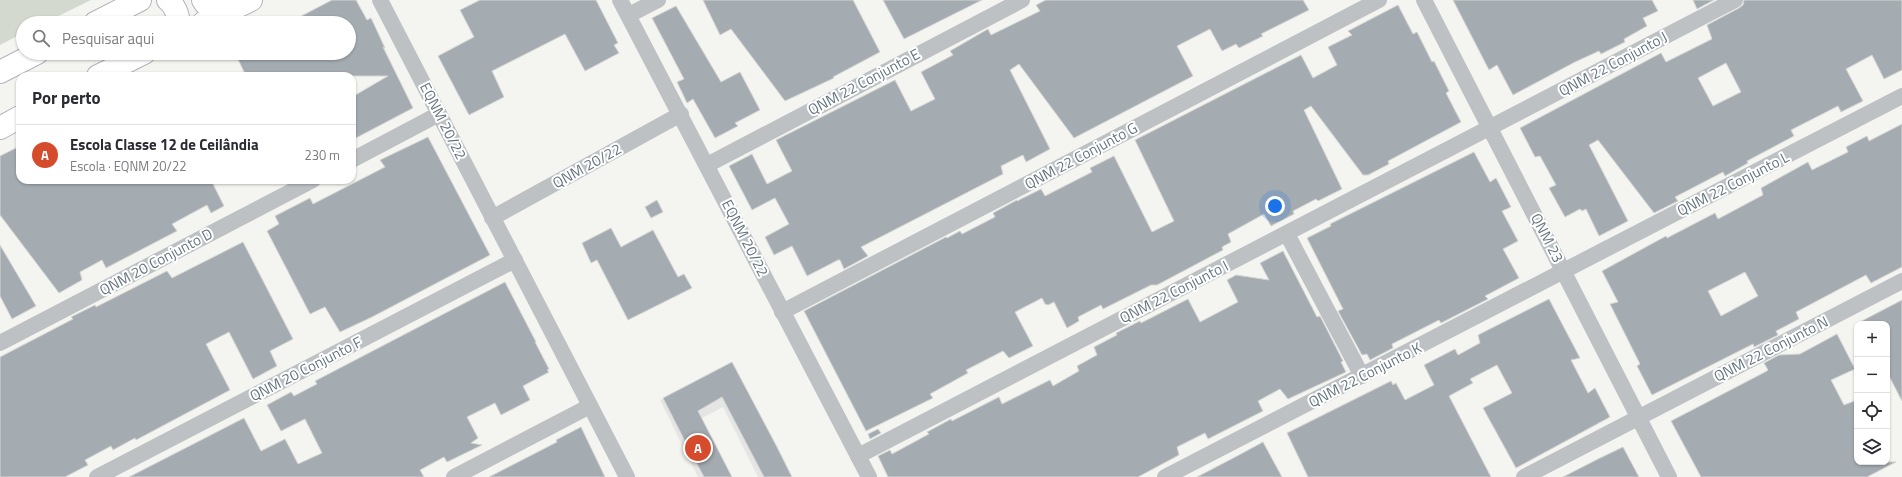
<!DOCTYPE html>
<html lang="pt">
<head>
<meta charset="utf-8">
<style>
	body { margin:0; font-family:"Titillium Web",sans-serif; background:#f7f7f7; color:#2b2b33 }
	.controls { position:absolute; right:12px; bottom:12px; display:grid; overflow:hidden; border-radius:8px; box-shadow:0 1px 3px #0004 }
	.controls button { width:36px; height:36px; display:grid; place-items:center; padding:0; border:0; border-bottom:1px solid #e1e1e2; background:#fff; color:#2b2b33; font:20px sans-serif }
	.you { position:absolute; left:1275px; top:206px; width:14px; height:14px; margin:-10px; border:3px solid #fff; border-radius:50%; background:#1a73e8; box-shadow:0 0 0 6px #1a73e833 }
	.badge { display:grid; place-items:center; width:26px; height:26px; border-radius:50%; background:#d74b2d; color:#fff; font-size:13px; font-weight:700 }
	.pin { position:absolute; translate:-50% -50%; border:2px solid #fff; box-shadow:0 1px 4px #0006 }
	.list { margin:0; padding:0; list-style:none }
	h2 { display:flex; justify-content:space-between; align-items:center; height:52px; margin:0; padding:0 16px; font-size:17px }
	h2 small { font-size:13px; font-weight:400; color:#7c7c81 }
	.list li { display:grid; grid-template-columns:26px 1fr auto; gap:12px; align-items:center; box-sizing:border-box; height:60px; padding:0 16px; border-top:1px solid #e1e1e2 }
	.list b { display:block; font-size:15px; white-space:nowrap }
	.list p { margin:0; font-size:13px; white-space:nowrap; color:#7c7c81 }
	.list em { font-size:13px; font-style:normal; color:#7c7c81 }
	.icon { flex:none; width:22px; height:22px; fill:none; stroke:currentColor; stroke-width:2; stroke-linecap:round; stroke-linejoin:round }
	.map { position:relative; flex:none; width:1902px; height:477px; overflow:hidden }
	.search { position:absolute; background:#fff; box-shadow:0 1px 3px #0004; left:16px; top:16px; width:340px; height:44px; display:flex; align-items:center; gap:10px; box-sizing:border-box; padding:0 14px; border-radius:22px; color:#7c7c81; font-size:15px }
	.panel { position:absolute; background:#fff; box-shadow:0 1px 3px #0004; left:16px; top:72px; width:340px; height:112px; border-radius:12px }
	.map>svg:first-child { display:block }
</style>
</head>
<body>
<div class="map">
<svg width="1902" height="477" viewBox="0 0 1902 477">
	<rect width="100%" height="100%" fill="#f4f4f0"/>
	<path fill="#e5e5e4" d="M730 365 785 477H758L723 407 698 420 726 477H698L660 400Z"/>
	<path fill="#d4d9d0" d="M0 0H91L44 23H23V33L0 45Z"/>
	<g fill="#a4acb1" stroke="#d5d5d3" fill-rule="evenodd">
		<path d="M332 0H356L367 20 371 18 372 20 385 48 383 47 413 108 352 140V97L388 76H246L235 53H349V23H288Z"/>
		<path d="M480 0H596L618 43 614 45 619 53 585 71 565 34 492 71 504 97 469 115 438 56 474 37 460 10Z"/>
		<path d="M703 0H853L880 52 833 77 834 78 785 101 731 29 720 35Z"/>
		<path d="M883 0H982L904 39Z"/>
		<path d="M1046 0H1303L1309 10 1261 34 1263 36 1239 48 1236 44 1222 51 1210 29 1177 46 1193 76 1074 138 1019 64 1010 70 1050 149 1026 162 1023 155 1001 166 1003 174 861 247 868 256 844 269 840 260H838L807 276 792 246 774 255 765 237 789 224 775 198 752 210 729 166 752 154 767 184 792 171 776 140 895 80 911 111 935 99 921 72 953 55 950 51 988 29 991 35 1040 11 1036 5Z"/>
		<path d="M1453 0H1652L1658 11 1643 18 1647 26 1624 39 1625 42 1601 54 1599 51 1575 62 1513 95 1497 65 1489 70Z"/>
		<path d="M1693 0H1714L1697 9Z"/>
		<path d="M1744 0H1902V70L1884 79 1872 55 1846 69 1863 101 1841 112 1838 106 1791 130 1794 136 1747 161 1748 163 1725 176 1723 172 1675 197 1678 201 1654 213 1598 140 1589 145 1628 221 1599 236 1586 209 1582 211 1580 209 1565 217 1549 188 1556 185 1540 156 1535 157 1520 128 1661 53 1666 62 1712 39 1707 25 1739 8 1743 5ZM1726 63 1741 92 1713 106 1698 78Z"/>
		<path d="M1398 5 1413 34 1417 32 1432 62 1434 61 1449 91 1446 93 1461 122 1388 161 1389 164 1368 175H1363L1311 106 1304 110 1342 189 1318 201 1316 199 1293 211 1294 214 1271 226 1264 214 1228 234 1231 242 1222 247 1223 250 1157 285H1151L1103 309 1101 305 1078 317 1079 321 1067 328 1054 302 1048 305 1045 304 1042 298 1015 312 1033 346 1009 358 1003 351 966 370 968 373 930 394 933 398 866 431 804 311 946 237 947 238 960 231 962 234 995 217 993 213 1017 200V201L1041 189 1045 196 1092 172 1090 168 1114 156 1152 232 1174 221 1135 140 1301 55 1313 78 1337 65 1328 47 1352 35 1348 31Z"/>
		<path d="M676 6 721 82 740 72 760 110 735 123 738 126 715 138 693 99 687 103 677 82 684 79 652 18Z"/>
		<path d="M1902 124V267L1871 283 1866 275 1796 312 1799 319 1776 331 1778 335 1754 347 1753 344 1652 395 1637 366 1640 364 1610 304 1618 302 1602 271 1666 236 1667 238 1715 213 1718 219 1763 195 1761 188 1808 162 1812 170 1848 152 1846 147 1867 136 1869 141ZM1745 272 1758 296 1721 316 1708 291Z"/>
		<path d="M428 137 490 255 372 317 340 332 325 307 310 314 267 231 279 224 275 216 310 198 313 204 385 167 380 160Z"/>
		<path d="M20 146V180H158L160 184 168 180H211L224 206 211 213 207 205 172 224 177 231 106 268 102 260 80 272 82 280 59 293 0 215V156Z"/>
		<path d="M1474 152 1490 182 1496 178 1511 207 1502 211 1518 241 1503 249 1519 278 1485 296 1488 299 1441 323 1439 320 1392 344 1393 348 1370 360 1367 354 1362 355 1338 311 1343 309 1307 238 1331 226 1330 224Z"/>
		<path d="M657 200 663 212 651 218 645 207Z"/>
		<path d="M611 228 621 247 653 230 678 277 684 274 692 288 628 320 597 260 591 263 582 243Z"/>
		<path d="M243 242 293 339 270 351 277 366 253 379 229 332 206 344 230 390 136 440 135 438 113 450 111 446 85 460 88 465 65 477H0V357L73 319 71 317 95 305 96 307 167 271 172 278Z"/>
		<path d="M0 245 36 306 12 319 0 296Z"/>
		<path d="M1283 251 1317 317 1320 316 1343 361 1341 362 1346 372 1288 399 1280 389 1258 401 1263 411 1208 439 1205 433 1177 447 1179 455 1138 477H888L878 456 890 450 892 454 929 434 927 432 951 419 952 421 999 397 1002 404 1050 380 1053 386 1079 371 1077 366 1097 355 1094 347 1117 335 1116 333 1140 321 1141 323 1188 299 1200 322 1238 302 1227 280 1236 275 1269 280 1260 263Z"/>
		<path d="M505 282 536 342H535L549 369 547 370 549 372 523 386 530 400 501 415 495 403 467 417 478 438 471 443 482 445 447 462 444 457 420 470 424 477H129L244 418 261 451 285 439 298 464 322 453 305 419 281 431 267 405 291 392 294 396 317 384 315 381Z"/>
		<path d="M1549 299 1580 358 1571 360 1588 393 1595 388 1610 417 1516 468 1483 408 1512 393 1497 365 1470 379 1473 383 1449 396 1491 477H1308L1287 433 1391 381 1393 385 1396 383 1405 400 1434 385 1424 365 1455 349 1458 355 1480 343 1478 335Z"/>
		<path d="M1902 300V401L1887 372V324H1856Z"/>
		<path d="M1837 334 1855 369 1831 380 1844 405 1857 400V462H1896L1867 477H1701L1671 421 1767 371 1768 370 1764 363 1779 355 1800 354Z"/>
		<path d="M732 362 777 447 792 477H764L722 397 698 411 732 477H704L690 451 663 398Z"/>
		<path d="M581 427 605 477H489L557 442 556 440Z"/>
		<path d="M878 429 881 433 870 439 868 434Z"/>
		<path d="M1263 442 1282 477H1197L1239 455Z"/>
		<path d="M1623 447 1639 477H1563L1598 459Z"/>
	</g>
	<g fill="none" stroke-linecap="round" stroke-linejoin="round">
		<defs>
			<g id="secondary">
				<path d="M168 0C175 6 178 14 179 23"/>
				<path d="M203 0C209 11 218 10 229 10"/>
				<path d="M95 23 140 0"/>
				<path d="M203 23 251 0"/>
				<path d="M0 72 37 53"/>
				<path d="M98 76 144 53"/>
				<path d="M0 128 20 117"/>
			</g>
		</defs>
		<use href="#secondary" stroke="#b0b5b9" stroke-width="24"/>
		<g stroke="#bdc1c4" stroke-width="16">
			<path d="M380 0 627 477"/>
			<path d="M620 0 869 477"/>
			<path d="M1424 0 1669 477"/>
			<path d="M629 15 658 0"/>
			<path d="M352 160 439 114"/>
			<path d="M707 165 1022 0"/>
			<path d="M492 218 681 114"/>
			<path d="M1287 234 1362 376"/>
			<path d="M782 312 1379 0"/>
			<path d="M0 343 313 180"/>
			<path d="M858 456 1735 0"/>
			<path d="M97 477 515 260"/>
			<path d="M454 477 590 406"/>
			<path d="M1165 477 1902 96"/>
			<path d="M1524 477 1902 281"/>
		</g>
		<use href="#secondary" stroke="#fff" stroke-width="22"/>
	</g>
	<g text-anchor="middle" stroke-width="4" stroke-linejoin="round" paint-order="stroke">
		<g font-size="15" fill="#657580" stroke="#fff">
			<text transform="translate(1613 64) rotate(-28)" y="5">QNM 22 Conjunto J</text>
			<text transform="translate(864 82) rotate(-28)" y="5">QNM 22 Conjunto E</text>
			<text transform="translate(443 121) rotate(63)" y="5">EQNM 20/22</text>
			<text transform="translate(1081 156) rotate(-28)" y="5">QNM 22 Conjunto G</text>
			<text transform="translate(587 166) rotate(-29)" y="5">QNM 20/22</text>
			<text transform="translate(1733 184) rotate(-27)" y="5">QNM 22 Conjunto L</text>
			<text transform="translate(745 238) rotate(63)" y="5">EQNM 20/22</text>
			<text transform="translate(1547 238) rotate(63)" y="5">QNM 23</text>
			<text transform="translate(156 262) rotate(-28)" y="5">QNM 20 Conjunto D</text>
			<text transform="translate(1174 292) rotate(-27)" y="5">QNM 22 Conjunto I</text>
			<text transform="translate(1771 349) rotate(-27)" y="5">QNM 22 Conjunto N</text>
			<text transform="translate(306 369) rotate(-27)" y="5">QNM 20 Conjunto F</text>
			<text transform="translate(1365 375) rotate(-27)" y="5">QNM 22 Conjunto K</text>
		</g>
	</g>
</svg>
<div class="controls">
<button>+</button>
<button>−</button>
<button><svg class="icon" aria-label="locate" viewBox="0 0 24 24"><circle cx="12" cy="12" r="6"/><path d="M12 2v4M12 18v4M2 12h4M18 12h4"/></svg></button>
<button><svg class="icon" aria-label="layers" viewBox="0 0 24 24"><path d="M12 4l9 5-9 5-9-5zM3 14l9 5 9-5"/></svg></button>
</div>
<div class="you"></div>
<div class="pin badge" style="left:698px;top:448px">A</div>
<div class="search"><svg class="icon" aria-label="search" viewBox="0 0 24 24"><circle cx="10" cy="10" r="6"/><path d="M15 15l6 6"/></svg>Pesquisar aqui</div>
<section class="panel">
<h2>Por perto<small></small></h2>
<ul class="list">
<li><span class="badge">A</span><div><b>Escola Classe 12 de Ceilândia</b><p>Escola · EQNM 20/22</p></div><em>230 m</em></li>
</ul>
</section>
</div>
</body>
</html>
